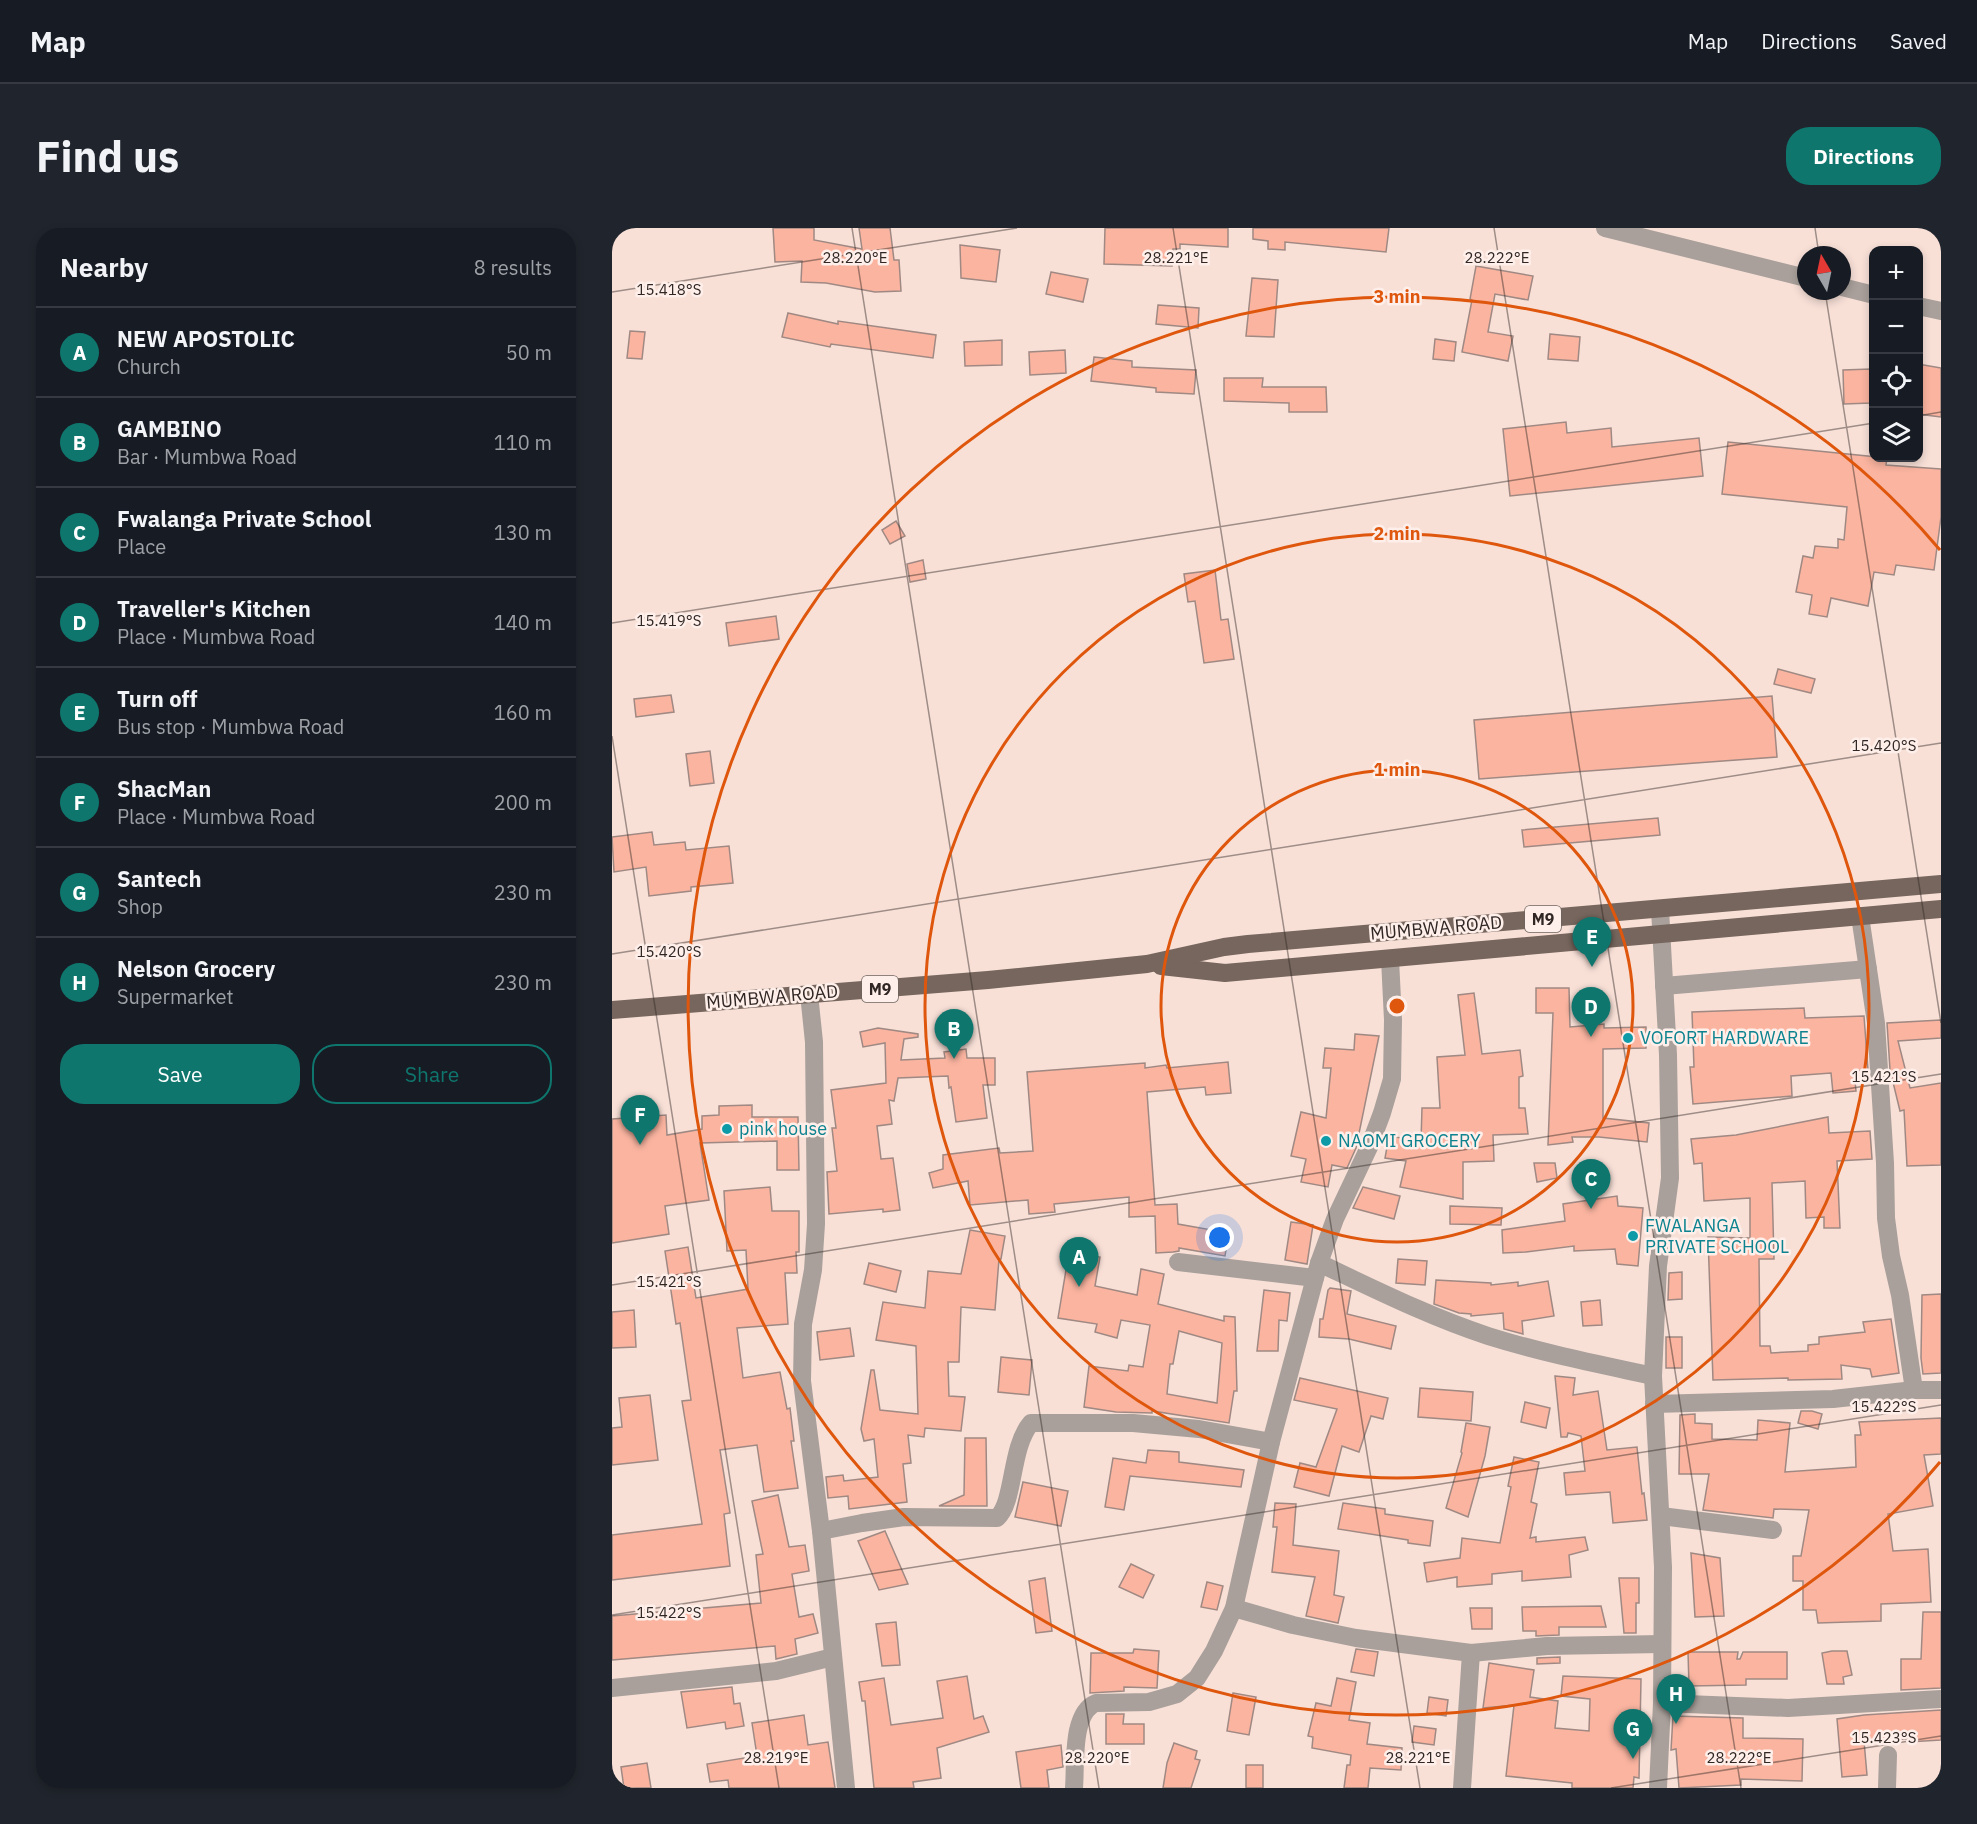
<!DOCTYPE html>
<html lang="en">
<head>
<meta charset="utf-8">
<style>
	body { margin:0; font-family:"IBM Plex Sans",sans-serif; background:#20242c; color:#f1f3f6 }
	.controls { position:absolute; right:18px; top:18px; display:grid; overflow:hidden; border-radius:12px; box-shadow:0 3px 9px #0003 }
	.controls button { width:54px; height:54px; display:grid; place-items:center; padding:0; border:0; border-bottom:2px solid #363941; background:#171b24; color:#f1f3f6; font:30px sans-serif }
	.compass { position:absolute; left:1185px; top:18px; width:54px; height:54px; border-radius:50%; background:#171b24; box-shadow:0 3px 9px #0003; rotate:351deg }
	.you { position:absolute; left:608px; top:1010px; width:21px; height:21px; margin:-15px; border:4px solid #fff; border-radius:50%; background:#1a73e8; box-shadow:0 0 0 9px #1a73e833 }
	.badge { display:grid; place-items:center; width:39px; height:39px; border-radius:50%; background:#0f766e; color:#fff; font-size:20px; font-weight:700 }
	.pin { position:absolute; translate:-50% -50px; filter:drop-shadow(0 2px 3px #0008) }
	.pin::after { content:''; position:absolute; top:32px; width:21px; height:18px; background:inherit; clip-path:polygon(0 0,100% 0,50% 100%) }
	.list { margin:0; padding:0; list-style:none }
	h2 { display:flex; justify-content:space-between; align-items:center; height:78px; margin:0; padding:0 24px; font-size:26px }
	h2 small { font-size:20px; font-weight:400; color:#9ea1a6 }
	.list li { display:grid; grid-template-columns:39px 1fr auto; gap:18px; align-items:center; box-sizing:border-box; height:90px; padding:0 24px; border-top:2px solid #363941 }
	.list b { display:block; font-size:22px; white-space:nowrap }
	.list p { margin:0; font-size:20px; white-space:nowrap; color:#9ea1a6 }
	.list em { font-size:20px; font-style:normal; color:#9ea1a6 }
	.actions { display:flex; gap:12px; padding:18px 24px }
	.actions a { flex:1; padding:14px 0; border:2px solid #0f766e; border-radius:24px; text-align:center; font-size:21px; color:#0f766e }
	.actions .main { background:#0f766e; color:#fff }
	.icon { flex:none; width:33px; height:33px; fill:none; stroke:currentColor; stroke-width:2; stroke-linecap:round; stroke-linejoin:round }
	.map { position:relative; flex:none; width:1329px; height:1560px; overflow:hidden; border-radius:24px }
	header { display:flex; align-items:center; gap:36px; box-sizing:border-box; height:84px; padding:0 30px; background:#171b24; border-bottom:2px solid #363941 }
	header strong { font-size:28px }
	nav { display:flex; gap:33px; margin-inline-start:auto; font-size:21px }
	.intro { display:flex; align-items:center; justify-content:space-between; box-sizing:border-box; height:144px; padding:0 36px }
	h1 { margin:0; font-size:42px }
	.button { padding:15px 27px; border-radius:24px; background:#0f766e; color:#fff; font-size:21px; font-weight:700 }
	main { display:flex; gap:36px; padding:0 36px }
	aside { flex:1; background:#171b24; border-radius:24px; box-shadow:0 3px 9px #0003 }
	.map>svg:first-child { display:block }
</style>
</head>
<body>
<header>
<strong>Map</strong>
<nav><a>Map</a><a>Directions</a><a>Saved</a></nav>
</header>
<div class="intro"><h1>Find us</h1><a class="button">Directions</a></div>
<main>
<aside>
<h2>Nearby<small>8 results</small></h2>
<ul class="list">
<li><span class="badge">A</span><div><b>NEW APOSTOLIC</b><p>Church</p></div><em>50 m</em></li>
<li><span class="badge">B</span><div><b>GAMBINO</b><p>Bar · Mumbwa Road</p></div><em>110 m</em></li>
<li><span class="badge">C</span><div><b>Fwalanga Private School</b><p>Place</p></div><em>130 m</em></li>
<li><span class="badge">D</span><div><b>Traveller's Kitchen</b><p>Place · Mumbwa Road</p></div><em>140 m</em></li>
<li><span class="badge">E</span><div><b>Turn off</b><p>Bus stop · Mumbwa Road</p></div><em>160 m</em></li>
<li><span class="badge">F</span><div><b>ShacMan</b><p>Place · Mumbwa Road</p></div><em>200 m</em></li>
<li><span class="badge">G</span><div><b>Santech</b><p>Shop</p></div><em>230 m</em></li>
<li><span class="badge">H</span><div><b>Nelson Grocery</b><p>Supermarket</p></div><em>230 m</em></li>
</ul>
<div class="actions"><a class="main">Save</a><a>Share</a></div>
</aside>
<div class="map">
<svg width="1329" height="1560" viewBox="0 0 1329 1560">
	<rect width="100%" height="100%" fill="#f8e0d7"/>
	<g fill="#fab4a0" stroke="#a08983" stroke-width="1.5" fill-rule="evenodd">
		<path d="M161 0H202V12L250 21 247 0H278L282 32H287L289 63 263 64 214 55 189 54 190 33 163 34Z"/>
		<path d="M493 0H616V19L568 16V21H561L560 38 492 36Z"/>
		<path d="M641 0H777L774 24 673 14V22L656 21V13L641 11Z"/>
		<path d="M348 17 388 22 384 54 349 50Z"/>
		<path d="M864 38 921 48 916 72 883 66 876 104 901 108 896 133 850 124 860 72 858 71Z"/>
		<path d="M439 44 476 51 471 74 434 66Z"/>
		<path d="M640 50 666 52 662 109 634 108Z"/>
		<path d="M546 77 587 80 586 100 544 96Z"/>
		<path d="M176 85 226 96V93L324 107 321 130 219 116 218 119 170 109Z"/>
		<path d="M18 103 33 104 30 131 15 130Z"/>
		<path d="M938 106 968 109 966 133 936 131Z"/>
		<path d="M823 111 844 114 842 133 821 131Z"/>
		<path d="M390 112V137L353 138 352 114Z"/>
		<path d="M453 122 454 145 418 147 417 124Z"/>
		<path d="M482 129 520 133V139L584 142 582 166 544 164V160L479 153Z"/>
		<path d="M1306 136 1329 140V189L1306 186Z"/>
		<path d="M1259 141V175L1232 176 1231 142Z"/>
		<path d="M612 150H651L650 159H714L715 184H677V175L612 173Z"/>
		<path d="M954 194 955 205 999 200 1000 219 1087 210 1091 248 898 268 891 201Z"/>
		<path d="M1116 214 1275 230 1274 237 1329 241V289L1322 342 1284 337 1282 347 1262 344 1256 378 1219 370 1215 389 1197 386 1200 367 1184 364 1191 328 1201 330 1203 318 1226 320V311L1232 312 1235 279 1110 266Z"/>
		<path d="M284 293 293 308 278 316 270 302Z"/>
		<path d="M311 332 314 351 298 354 295 336Z"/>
		<path d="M603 342 609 392 616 391 622 431 592 435 583 373 576 374 572 346Z"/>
		<path d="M164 388 167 411 117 418 114 395Z"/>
		<path d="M1166 441 1203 451 1199 465 1162 456Z"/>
		<path d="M59 467 62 484 24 489 22 471Z"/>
		<path d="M1160 468 1165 529 867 551 862 492Z"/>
		<path d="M98 523 102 555 78 558 74 526Z"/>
		<path d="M1046 590 1048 607 912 619 910 602Z"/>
		<path d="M40 604 42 617 73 614 74 622 117 618 121 655 79 659V663L37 668 34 639 2 644 0 609Z"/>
		<path d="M924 760H957L958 799 992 796V800L1034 799V820L991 821V890L1037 895 1035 914 987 909H960L961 914 936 917 941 785H924Z"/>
		<path d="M862 765 870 826 908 822 911 848 907 849V880H913L916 906 881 907 882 933 851 934V971L788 959 794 933 773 930 777 908 809 913 810 880H828L825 829 853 827 846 767Z"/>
		<path d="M1192 780 1193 790 1252 788 1256 842 1242 843 1244 863 1221 865 1219 845 1179 848 1180 868 1081 876 1078 839H1082L1080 784Z"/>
		<path d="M1329 792V810L1286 813 1298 860 1329 855V937L1295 938 1292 882 1288 883 1278 842 1275 795Z"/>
		<path d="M266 800 306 806V809L292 811 289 832 333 830 332 824 354 821 355 830H383V857H371L375 890 344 894 339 859 337 860 336 848 286 850 282 873 277 872 280 896 265 898 269 931 281 930 288 982 271 984V981L217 986 215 944 225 943 220 900H224L219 862 274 855 273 815 251 819 248 804Z"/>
		<path d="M743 806 767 808 744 920 735 940 720 937 716 959 689 954 694 931 679 928 689 884 714 890 719 840H711L713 820 742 822Z"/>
		<path d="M616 834 619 865 594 867 593 859 535 864 543 977 565 976 566 996 617 1005 613 1028 567 1020V1023L561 1024 544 1025 543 988 517 989V969L442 976 443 984 417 986 416 972 358 977 356 953 321 960 317 945 331 941V927L387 920 388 925 421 923 415 844 533 835V840L554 837 555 840Z"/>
		<path d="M140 877V889H186L187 942H165V913L88 915 97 972 53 978 57 1006 0 1015V891L54 887 55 907 90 901V888L107 887V878Z"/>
		<path d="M1216 889 1217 905 1258 903 1260 931 1225 933 1228 1000H1212V989L1194 990 1193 953 1160 955 1162 1031H1147L1148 1118H1158L1159 1125 1196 1123V1117L1207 1116V1109L1253 1104 1251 1094 1279 1091 1287 1145 1260 1149 1258 1141 1229 1137 1230 1151 1176 1152V1150L1101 1152 1096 1009 1138 1010V970L1092 973 1090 935 1082 936 1079 911 1124 907Z"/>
		<path d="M922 935H943L945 950 925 954Z"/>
		<path d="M158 959 160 983H187V1024H184L185 1045H173L176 1096 125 1100 131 1150 168 1144 175 1181 178 1180 182 1213H179L186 1260 152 1264 145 1217 108 1222 118 1285 112 1286 118 1338 0 1352V1307L90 1296 70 1173 79 1172 68 1095 64 1096 53 1023 76 1019 84 1070 136 1061 134 1022 115 1023 112 963Z"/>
		<path d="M751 959 788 968 782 991 741 980Z"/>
		<path d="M1005 968 1006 978 1031 980 1026 1038 1005 1036 1003 1021 962 1023V1018L914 1024 891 1025 890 1002 953 993 951 976Z"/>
		<path d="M838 978 890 980 889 997 838 996Z"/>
		<path d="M679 994 701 997 695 1036 673 1032Z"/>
		<path d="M358 1002 393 1008 389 1031H387L383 1082 349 1079 347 1134H336L337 1168 353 1169 349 1203 313 1200 312 1209 296 1207 299 1235 291 1236 295 1274 237 1281 236 1268 216 1270 214 1249 231 1247 232 1253 266 1249 262 1211 252 1213 249 1201 259 1142H262L268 1182 306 1186 304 1118 264 1112 271 1074 313 1080 316 1043 349 1046Z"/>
		<path d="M457 1024 488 1029 483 1058 525 1067 529 1041 552 1046 546 1076 612 1093V1088L623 1089 625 1163H622L617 1195 540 1183V1185L504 1184 472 1179 477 1138 516 1143 517 1137 531 1139 538 1097 509 1092 505 1110 483 1104 485 1096 446 1090ZM567 1103 610 1115 605 1175 555 1166 558 1136H561Z"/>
		<path d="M786 1031 815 1033 813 1057 784 1055Z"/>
		<path d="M257 1035 289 1043 284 1064 252 1056Z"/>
		<path d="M1070 1044V1071L1056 1072 1057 1045Z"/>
		<path d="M824 1052 879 1055V1057L906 1054V1058L936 1053 942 1088 910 1093 911 1106 892 1101 891 1085 859 1088V1086L847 1085 822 1076Z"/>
		<path d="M718 1060 739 1063 735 1086 784 1098 779 1121 737 1111 707 1109 708 1091H711L716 1062Z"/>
		<path d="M652 1062 678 1065 675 1093 667 1092 666 1123H645Z"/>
		<path d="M1329 1066V1145L1311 1146 1309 1130 1310 1067Z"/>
		<path d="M988 1072 990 1097 971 1098 969 1074Z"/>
		<path d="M22 1082 24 1119 0 1120V1084Z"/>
		<path d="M238 1100 242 1128 208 1132 205 1104Z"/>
		<rect x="1054" y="1109" width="16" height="31"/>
		<path d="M389 1129 420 1132 417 1167 386 1164Z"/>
		<path d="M943 1148 963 1150 961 1167 986 1163 995 1222 1025 1219 1030 1266 1032 1265 1035 1292 1001 1295 998 1264 954 1267 952 1245 973 1243 969 1208 956 1205 955 1209H949Z"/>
		<path d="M688 1150 776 1170 771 1191 759 1188 747 1224 730 1218 717 1268 682 1259 688 1235 704 1239 725 1181 682 1172Z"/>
		<path d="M808 1160 861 1164 859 1193 806 1189Z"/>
		<path d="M38 1167 46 1232 0 1237V1200L10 1199 7 1170Z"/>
		<path d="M913 1174 938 1180 934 1200 909 1194Z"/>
		<path d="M1189 1183H1200L1210 1186 1206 1201 1186 1195Z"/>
		<path d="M1083 1186V1195L1100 1196V1211L1145 1212 1146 1192 1178 1195 1173 1244 1244 1239 1243 1207H1249L1247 1194 1329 1190V1226L1312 1227 1321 1278 1276 1286 1281 1323 1316 1321 1319 1374 1269 1376V1393L1206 1395 1204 1382H1191V1353H1181V1328H1189L1197 1282 1162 1281 1161 1290 1091 1282 1097 1246H1067L1068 1187Z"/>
		<path d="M854 1195 878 1199 873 1228 856 1289 834 1280 850 1225 849 1224Z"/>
		<path d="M353 1210H374L375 1278H327L352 1267Z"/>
		<path d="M536 1222 567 1224V1234L632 1242 629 1259 518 1248 512 1282 493 1279 501 1230 534 1235Z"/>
		<path d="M902 1229 927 1234 919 1274 925 1276 918 1310 924 1309V1314L973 1309 976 1322 957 1327 959 1349 910 1353V1343L880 1346V1356L845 1359V1349L815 1354 812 1335 848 1330 850 1310 888 1315 899 1259 896 1258Z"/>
		<path d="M411 1254 456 1263 449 1298 403 1289Z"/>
		<path d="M166 1267 177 1319 193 1317 197 1343 180 1346 187 1389 201 1386 206 1405 183 1411 185 1426 164 1431 163 1418 0 1432V1388L149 1375 144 1327 151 1326 140 1273Z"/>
		<path d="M663 1275 684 1276 681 1317 727 1323 722 1367 732 1369 726 1395 694 1388 703 1349 660 1344 665 1299H661Z"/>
		<path d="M731 1275 773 1281V1286L821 1293 818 1318 796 1315V1312L726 1301Z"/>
		<path d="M273 1303 296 1356 267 1362 246 1313Z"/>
		<path d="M1079 1325 1108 1330 1112 1388 1083 1389Z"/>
		<path d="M519 1336 542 1347 531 1370 507 1359Z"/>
		<path d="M433 1350 440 1403 424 1405 417 1353Z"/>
		<path d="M1007 1350H1027V1375H1024V1405H1012Z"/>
		<path d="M595 1354 611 1358 605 1382 589 1379Z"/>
		<path d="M989 1378 994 1399H947V1407L924 1408V1403H911L910 1379Z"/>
		<path d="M858 1380H880V1401H860Z"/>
		<path d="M1311 1384H1329V1460L1289 1462V1431H1309Z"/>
		<path d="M284 1394 288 1437 270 1438 264 1396Z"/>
		<path d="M522 1421 547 1423 545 1460 512 1459V1463L478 1465 479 1425H521Z"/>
		<path d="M744 1421 766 1424 762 1448 739 1444Z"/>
		<path d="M1220 1423H1235L1240 1447 1231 1449 1232 1456H1215L1210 1425Z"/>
		<path d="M1076 1424H1126L1125 1431H1128L1131 1424H1175V1451H1134V1457L1077 1458Z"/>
		<path d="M948 1429V1435L925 1436V1430Z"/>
		<path d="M877 1435 922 1442 918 1469 946 1473 943 1500 977 1503 978 1471 949 1468 951 1448 1029 1451 1027 1550 1022 1549 1021 1560H960V1555L894 1548 902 1477 871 1480Z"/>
		<path d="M355 1448 362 1491 371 1488 377 1504 325 1520 329 1550 301 1554 302 1560H262L253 1473H250L247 1454 272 1450 279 1497 331 1490 325 1453Z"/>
		<path d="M725 1450 744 1454 737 1492 758 1495 755 1516 790 1520 789 1542 758 1540 756 1560H732L735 1537H738L739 1527 700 1520 701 1509 696 1508 704 1475 719 1478Z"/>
		<path d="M120 1459 122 1476 128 1475 132 1498 114 1501 113 1494 75 1500 69 1464Z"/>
		<path d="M621 1465 644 1469 637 1507 615 1503Z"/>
		<path d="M817 1469 836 1472 834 1488 815 1485Z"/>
		<path d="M1329 1482V1512L1296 1514 1295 1511 1252 1513 1255 1547 1230 1549 1225 1491 1252 1487Z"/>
		<path d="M494 1486H512L511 1496H532V1516H494Z"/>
		<path d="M192 1487 196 1517 216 1514 223 1560H117L116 1552 98 1554 95 1536 145 1528 140 1495Z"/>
		<path d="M1061 1488 1131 1490V1510L1191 1511 1190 1553 1129 1551V1557L1067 1560 1064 1521 1059 1522Z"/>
		<path d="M802 1498 824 1501 822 1517 800 1514Z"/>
		<path d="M562 1515 585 1523 583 1531 588 1532 579 1560H551L555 1535Z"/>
		<path d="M449 1517 451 1539 435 1542 437 1560H409L404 1524Z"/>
		<path d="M35 1535 39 1560H12L9 1539Z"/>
		<rect x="634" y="1537" width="17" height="23"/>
	</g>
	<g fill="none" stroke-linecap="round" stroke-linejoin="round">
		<g stroke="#a9a09b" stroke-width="18">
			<path d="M993 0 1194 50"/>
			<path d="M1230 59 1262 67"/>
			<path d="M1306 78 1329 83"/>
			<path d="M1248 688 1264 795 1273 935 1274 990 1279 1028 1288 1067 1302 1162"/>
			<path d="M1052 758 1256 741"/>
			<path d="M197 766 202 814 204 996 201 1042 191 1096 190 1153 209 1303 234 1560"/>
			<path d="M566 1034 703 1050"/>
			<path d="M707 1035C762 1061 818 1089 876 1108 930 1125 986 1136 1041 1148"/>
			<path d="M1042 1176 1221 1171 1302 1162H1329"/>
			<path d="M1049 1288 1161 1302"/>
			<path d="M209 1303 250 1295 292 1289 385 1290C403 1274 398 1219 419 1195H521L587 1201 659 1214"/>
			<path d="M622 1380 681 1397 744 1410 859 1425 935 1418 1050 1416"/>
			<path d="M0 1460 164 1443 221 1429"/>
			<path d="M1050 1475 1176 1480 1329 1471"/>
			<path d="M462 1560C464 1536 459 1485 484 1475L537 1474 565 1466 585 1450 602 1423 622 1380 659 1214 707 1035 723 991 758 917 770 885 780 851 781 792 778 731"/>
			<path d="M850 1560 859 1425"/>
			<path d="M1046 1560 1050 1475 1051 1339 1041 1148 1046 1038 1058 950 1056 827 1048 681"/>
			<path d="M1275 1560 1276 1527"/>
		</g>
		<g stroke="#76665d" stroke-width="18">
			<path d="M549 738 613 745 1329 681"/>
			<path d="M0 782 376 752 535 736 612 719 636 716 1329 656"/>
		</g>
	</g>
	<path fill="none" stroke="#302724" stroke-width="1.5" stroke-opacity="0.45" d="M240 0 487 1560M561 0 808 1560M882 0 1129 1560M1203 0 1207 27M1213 63 1329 795M0 64 405 0M1306 188 1329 184M0 395 1262 195M0 508 167 1560M0 726 1329 515M0 1057 1329 846M0 1387 1329 1177M999 1560 1329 1508"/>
	<g fill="none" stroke="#df560d" stroke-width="3">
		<circle cx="785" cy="778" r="236"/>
		<circle cx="785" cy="778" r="472"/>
		<path d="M1328 1234A709 709 0 1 1 1328 322"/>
	</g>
	<g fill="#0f9aa8" stroke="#feefea" stroke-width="2">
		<circle cx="1016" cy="810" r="6"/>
		<circle cx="115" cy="901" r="6"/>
		<circle cx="714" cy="913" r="6"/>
		<circle cx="1021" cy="1008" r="6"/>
	</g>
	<g text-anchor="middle" stroke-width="5" stroke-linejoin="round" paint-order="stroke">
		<g fill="#feefea" stroke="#6e635f" stroke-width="1.5">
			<rect x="913" y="678" width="36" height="26" rx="4.5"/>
			<rect x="250" y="748" width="36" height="26" rx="4.5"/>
		</g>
		<g font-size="16" font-weight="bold" fill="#302724">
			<text x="931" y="697">M9</text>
			<text x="268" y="767">M9</text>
		</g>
		<g font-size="18" fill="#302724" stroke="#feefea">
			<text transform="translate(824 700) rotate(-5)" y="6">MUMBWA ROAD</text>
			<text transform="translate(160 769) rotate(-5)" y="6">MUMBWA ROAD</text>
		</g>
		<g font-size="18" fill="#0d838f" stroke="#feefea" text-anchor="start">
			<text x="1028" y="816">VOFORT HARDWARE</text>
			<text x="127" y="907">pink house</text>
			<text x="726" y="919">NAOMI GROCERY</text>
			<text x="1033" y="1004">FWALANGA<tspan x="1033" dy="21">PRIVATE SCHOOL</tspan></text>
		</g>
	</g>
	<g font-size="15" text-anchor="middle" fill="#302724" stroke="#feefea" stroke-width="5" stroke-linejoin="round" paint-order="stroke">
		<text x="243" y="35">28.220°E</text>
		<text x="564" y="35">28.221°E</text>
		<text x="885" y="35">28.222°E</text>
		<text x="57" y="67">15.418°S</text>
		<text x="57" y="398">15.419°S</text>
		<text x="1272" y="523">15.420°S</text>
		<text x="57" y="729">15.420°S</text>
		<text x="1272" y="854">15.421°S</text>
		<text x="57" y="1059">15.421°S</text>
		<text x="1272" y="1184">15.422°S</text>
		<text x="57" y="1390">15.422°S</text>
		<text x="1272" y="1515">15.423°S</text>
		<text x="164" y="1535">28.219°E</text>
		<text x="485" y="1535">28.220°E</text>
		<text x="806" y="1535">28.221°E</text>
		<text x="1127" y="1535">28.222°E</text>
	</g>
	<circle cx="785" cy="778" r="9" fill="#df560d" stroke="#feefea" stroke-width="3"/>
	<g font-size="18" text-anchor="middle" font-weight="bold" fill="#df560d" stroke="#feefea" stroke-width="5" stroke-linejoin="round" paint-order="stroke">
		<text x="785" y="75">3 min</text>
		<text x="785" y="312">2 min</text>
		<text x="785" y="548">1 min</text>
	</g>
</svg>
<div class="controls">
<button>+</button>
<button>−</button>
<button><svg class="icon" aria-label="locate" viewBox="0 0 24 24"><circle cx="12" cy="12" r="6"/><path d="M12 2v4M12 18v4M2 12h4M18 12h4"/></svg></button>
<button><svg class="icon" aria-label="layers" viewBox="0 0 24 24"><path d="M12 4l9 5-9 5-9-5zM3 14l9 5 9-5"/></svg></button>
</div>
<svg class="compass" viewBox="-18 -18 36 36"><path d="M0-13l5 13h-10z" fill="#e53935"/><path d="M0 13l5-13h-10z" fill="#9ea1a6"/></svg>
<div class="you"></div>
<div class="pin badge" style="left:467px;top:1059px">A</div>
<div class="pin badge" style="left:342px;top:831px">B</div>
<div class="pin badge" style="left:979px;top:981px">C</div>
<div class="pin badge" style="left:979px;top:809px">D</div>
<div class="pin badge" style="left:980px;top:739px">E</div>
<div class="pin badge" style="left:28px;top:917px">F</div>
<div class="pin badge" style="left:1021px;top:1531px">G</div>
<div class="pin badge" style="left:1064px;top:1496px">H</div>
</div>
</main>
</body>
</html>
